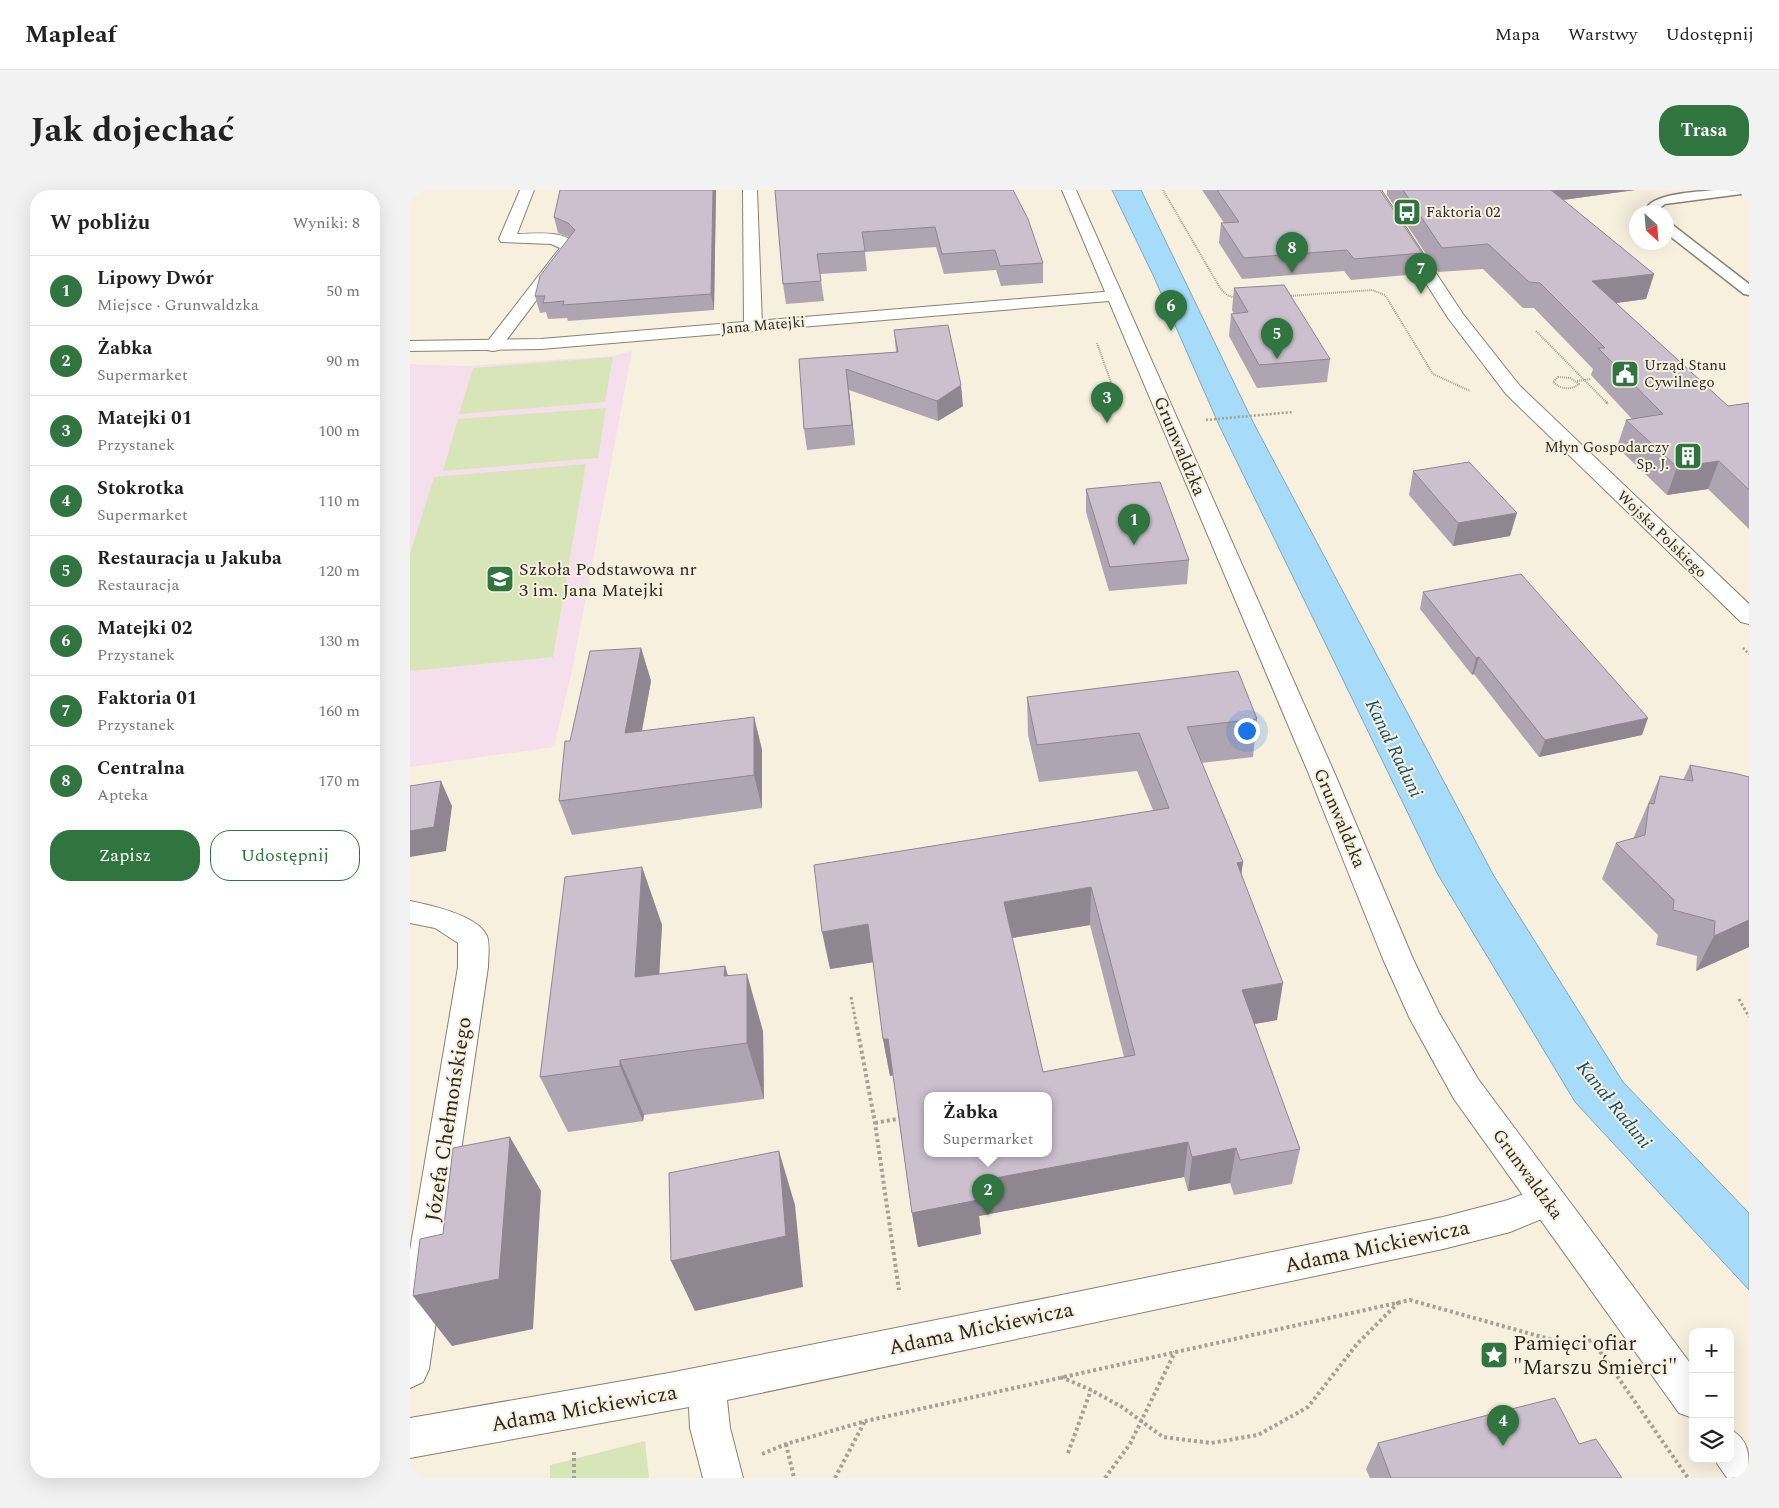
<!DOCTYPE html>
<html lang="pl">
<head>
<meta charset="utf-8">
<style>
	body { margin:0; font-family:Spectral,serif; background:#f2f2f2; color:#222 }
	.controls { position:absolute; right:15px; bottom:15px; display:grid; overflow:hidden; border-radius:10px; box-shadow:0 5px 20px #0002 }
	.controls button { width:45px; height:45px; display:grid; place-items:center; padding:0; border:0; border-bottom:1px solid #e0e0e0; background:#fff; color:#222; font:25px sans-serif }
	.compass { position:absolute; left:1219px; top:15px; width:45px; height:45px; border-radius:50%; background:#fff; box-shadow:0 5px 20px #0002; rotate:154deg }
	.you { position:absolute; left:836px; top:540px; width:18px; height:18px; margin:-12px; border:4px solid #fff; border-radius:50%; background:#1a73e8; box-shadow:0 0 0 8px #1a73e833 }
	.badge { display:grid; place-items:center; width:32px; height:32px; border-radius:50%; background:#307540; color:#fff; font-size:16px; font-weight:700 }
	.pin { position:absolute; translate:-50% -41px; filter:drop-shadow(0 1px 2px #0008) }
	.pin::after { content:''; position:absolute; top:26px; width:18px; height:15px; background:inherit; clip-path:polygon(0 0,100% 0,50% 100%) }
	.popup { position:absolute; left:514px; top:902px; width:128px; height:65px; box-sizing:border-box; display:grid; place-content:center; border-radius:10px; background:#fff; filter:drop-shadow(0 1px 4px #0005); font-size:16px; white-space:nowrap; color:#767676 }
	.popup b { font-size:19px; color:#222 }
	.popup::after { content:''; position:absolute; left:50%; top:100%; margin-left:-10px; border:10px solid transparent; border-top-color:#fff }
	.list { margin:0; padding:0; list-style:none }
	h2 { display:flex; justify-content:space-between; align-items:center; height:65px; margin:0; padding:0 20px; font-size:21px }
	h2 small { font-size:16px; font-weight:400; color:#767676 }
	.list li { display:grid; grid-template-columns:32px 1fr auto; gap:15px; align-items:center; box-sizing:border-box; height:70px; padding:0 20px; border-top:1px solid #e0e0e0 }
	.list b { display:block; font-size:19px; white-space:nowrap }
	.list p { margin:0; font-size:16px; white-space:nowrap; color:#767676 }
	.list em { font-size:16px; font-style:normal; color:#767676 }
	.actions { display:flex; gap:10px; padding:15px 20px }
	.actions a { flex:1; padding:11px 0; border:1px solid #307540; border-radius:20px; text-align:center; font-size:18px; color:#307540 }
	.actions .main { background:#307540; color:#fff }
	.icon { flex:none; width:28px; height:28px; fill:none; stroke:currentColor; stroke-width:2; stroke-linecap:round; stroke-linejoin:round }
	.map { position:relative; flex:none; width:1339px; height:1288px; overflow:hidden; border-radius:20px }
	header { display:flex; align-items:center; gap:30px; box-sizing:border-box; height:70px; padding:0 25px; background:#fff; border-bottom:1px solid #e0e0e0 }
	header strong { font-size:24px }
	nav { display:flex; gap:28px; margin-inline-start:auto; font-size:18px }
	.intro { display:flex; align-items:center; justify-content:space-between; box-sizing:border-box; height:120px; padding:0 30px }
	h1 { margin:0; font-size:35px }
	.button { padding:12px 22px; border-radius:20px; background:#307540; color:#fff; font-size:18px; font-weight:700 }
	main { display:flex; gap:30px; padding:0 30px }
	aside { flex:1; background:#fff; border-radius:20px; box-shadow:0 5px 20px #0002 }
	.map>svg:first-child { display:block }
</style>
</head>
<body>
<header>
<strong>Mapleaf</strong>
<nav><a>Mapa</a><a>Warstwy</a><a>Udostępnij</a></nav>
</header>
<div class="intro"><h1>Jak dojechać</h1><a class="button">Trasa</a></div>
<main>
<aside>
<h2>W pobliżu<small>Wyniki: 8</small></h2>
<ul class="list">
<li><span class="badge">1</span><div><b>Lipowy Dwór</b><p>Miejsce · Grunwaldzka</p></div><em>50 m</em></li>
<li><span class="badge">2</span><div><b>Żabka</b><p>Supermarket</p></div><em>90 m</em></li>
<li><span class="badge">3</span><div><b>Matejki 01</b><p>Przystanek</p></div><em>100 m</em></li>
<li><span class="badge">4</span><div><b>Stokrotka</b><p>Supermarket</p></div><em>110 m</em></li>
<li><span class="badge">5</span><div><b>Restauracja u Jakuba</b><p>Restauracja</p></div><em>120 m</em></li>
<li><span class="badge">6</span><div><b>Matejki 02</b><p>Przystanek</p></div><em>130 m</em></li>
<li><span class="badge">7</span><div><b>Faktoria 01</b><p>Przystanek</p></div><em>160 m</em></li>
<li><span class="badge">8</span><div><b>Centralna</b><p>Apteka</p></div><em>170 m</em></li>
</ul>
<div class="actions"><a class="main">Zapisz</a><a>Udostępnij</a></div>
</aside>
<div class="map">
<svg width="1339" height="1288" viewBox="0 0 1339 1288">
	<rect width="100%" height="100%" fill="#f7f0df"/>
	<path fill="#f6dfec" d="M222 161 163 476 144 557 0 577V174L56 176 202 166Z"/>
	<g fill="#d8e5b9">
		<path d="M203 167 195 212 49 224 63 178Z"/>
		<path d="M196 218 188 268 33 281 48 229Z"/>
		<path d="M176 274 143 467 0 481V364L24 287Z"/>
		<path d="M235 1251 239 1288H140V1275Z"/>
	</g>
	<path fill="#a7dbfa" stroke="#82a5b9" d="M702 0H731L843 232 1084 686 1213 892 1339 1023V1100L1165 912 1027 683 809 235 743 85Z"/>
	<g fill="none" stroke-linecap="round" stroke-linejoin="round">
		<defs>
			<g id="service">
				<path d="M1305 0H1337L1331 4 1255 14 1247 20V22H1235C1238 3 1288 2 1305 0Z"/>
				<path d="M1256 32 1260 33 1339 94V105L1334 104 1256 43Z"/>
			</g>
			<g id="minor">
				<path d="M110 0H124L107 44C125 44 155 39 167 56L89 160 83 161 77 160 74 156 150 58 141 54 91 52 89 49Z"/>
				<path d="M333 0H347L352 135 349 139 343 140 337 139 334 135Z"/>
				<path d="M0 711C20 715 68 725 77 746 80 754 78 768 78 777L19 1179 13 1192 0 1198V1060L48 777V753L25 738 0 733Z"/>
				<path d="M1137 995 1149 1000 1154 1011 1149 1022 1100 1042 1033 1059 317 1210 320 1238 333 1288H293L280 1238 279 1217 0 1268V1228L259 1183 647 1106 1033 1027 1098 1010Z"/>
			</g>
			<g id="tertiary">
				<path d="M957 0H971L1053 124 1110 196 1339 414V434L1331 432 1096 204 1038 128Z"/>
				<path d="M705 101 711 102 713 106 711 110 131 159 0 161V151L131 149Z"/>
			</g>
			<g id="primary">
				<path d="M652 0H666L924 582 1003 769 1029 823 1068 889 1283 1177V1228L1269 1223 1044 909 1000 829 973 769 898 582Z"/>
				<path d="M1320 1239C1339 1250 1339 1262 1339 1288H1317L1304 1269H1320Z"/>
			</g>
		</defs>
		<use href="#service" stroke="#888273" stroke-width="3"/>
		<use href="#minor" stroke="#888273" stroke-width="2"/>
		<use href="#tertiary" stroke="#888273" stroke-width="2"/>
		<use href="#primary" stroke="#888273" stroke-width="2"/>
		<g stroke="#a6a194" stroke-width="2" stroke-dasharray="1 1" stroke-linecap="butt">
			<path d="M753 0 810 98 817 105 825 108"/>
			<path d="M0 2 5 0"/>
			<path d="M879 106 962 100 975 105 1023 184 1060 201"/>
			<path d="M1126 141 1198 214"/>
			<path d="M687 153 704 201H710"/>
			<path d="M1148 187 1160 188 1169 194C1160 201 1151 199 1143 192Z"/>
			<path d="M1167 191 1181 189"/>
		</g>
		<g stroke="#a6a194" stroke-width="2.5" stroke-dasharray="2 2" stroke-linecap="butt">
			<path d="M1196 212 1198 214"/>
			<path d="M796 230 883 222"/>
			<path d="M1333 458 1339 464"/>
		</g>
		<g stroke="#a6a194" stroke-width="3" stroke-dasharray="2.5 2.5" stroke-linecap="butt">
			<path d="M441 807 447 838"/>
			<path d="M1329 809 1339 827"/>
		</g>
		<g stroke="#a6a194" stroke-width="4" stroke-dasharray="3 3" stroke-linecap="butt">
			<path d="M447 837 465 933 489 1100"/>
			<path d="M465 933 492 928"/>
			<path d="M651 1187 681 1200 712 1217 753 1247 801 1253 848 1245 898 1217 947 1154 989 1112"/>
			<path d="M376 1254 384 1288"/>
			<path d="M164 1262V1288"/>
			<path d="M658 1263 681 1200"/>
			<path d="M352 1264 376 1254 456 1231 1000 1110 1164 1156 1182 1150 1278 1288"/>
			<path d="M425 1288 455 1231"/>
			<path d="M695 1288 720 1254 765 1162"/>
		</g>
		<use href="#service" fill="#fff" fill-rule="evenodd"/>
		<use href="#minor" fill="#fff" fill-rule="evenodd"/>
		<use href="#tertiary" fill="#fff" fill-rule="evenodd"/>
		<use href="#primary" fill="#fff" fill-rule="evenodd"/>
	</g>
	<g fill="#afa5b2" fill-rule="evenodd">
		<path d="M306 0 304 120 158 131 157 128 138 129 136 122 130 123 125 106 159 47 148 43 144 27Z"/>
		<path d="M365 0H603L633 73V93L591 96 586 80 534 84 526 57 455 62 457 81 410 84 414 111 376 114 373 94Z"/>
		<path d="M792 0H970L1012 63 1008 84 941 90 934 81 832 89 809 53 811 33H814Z"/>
		<path d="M977 0H1225L1153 10 1244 84 1236 109 1206 113 1318 216 1339 213V339L1298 299 1257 305 1207 257 1216 230 1222 229 1181 185 1183 179 1124 118H1113L1073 79 1028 82 977 5Z"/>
		<path d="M824 98 920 169 917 192 847 198 819 146 821 124H824L822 120Z"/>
		<path d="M484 140 553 216 528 231 439 200 445 255 397 260 394 239 389 169 486 162Z"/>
		<path d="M1003 281 1100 346 1043 356 999 305Z"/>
		<path d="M676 299 779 370 777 394 699 401 676 322Z"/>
		<path d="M1013 402 1232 545 1129 567 1064 484 1062 485 1010 419Z"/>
		<path d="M231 458 241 491 232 541 344 527 352 560V618L162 645 149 611 160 551Z"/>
		<path d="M617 507 847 529 843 567 791 573 833 672 831 683 867 830 844 834 890 959 882 994 824 1005 820 993 778 1001 774 987 569 1026 571 1044 508 1057 502 1023 483 885 480 886 473 849 463 772 420 779 743 620 727 581 629 592 618 545ZM680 735 714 867 633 882 602 748Z"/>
		<path d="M1280 575 1339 587V757L1286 781 1287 766 1246 755 1248 745 1192 689 1206 653 1223 649 1250 586 1273 590Z"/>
		<path d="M232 677 252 735 249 784 315 776 318 786 353 841 354 909 234 925 233 931 158 942 130 887Z"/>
		<path d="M968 1253 1169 1254 1212 1288H960L956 1279Z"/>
	</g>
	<g fill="#8f8691">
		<path d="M303 0H306L304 120 301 104Z"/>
		<path d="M1127 0H1225L1123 14Z"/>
		<path d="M1244 84 1236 109 1175 117 1182 91Z"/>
		<path d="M436 179 439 200 445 255 442 235Z"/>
		<path d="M551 195 553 216 528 231 527 211Z"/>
		<path d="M1309 271 1298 299 1257 305 1267 277Z"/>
		<path d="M1107 323 1100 346 1043 356 1048 333Z"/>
		<path d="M231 458 241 491 225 577 215 543Z"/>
		<path d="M1069 467 1064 484 1062 485 1066 468Z"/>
		<path d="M344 527 352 560V618L344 585Z"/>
		<path d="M1238 528 1232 545 1129 567 1135 550Z"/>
		<path d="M31 591 42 616 36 661 0 667V641Z"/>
		<path d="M833 672 828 710 827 673Z"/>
		<path d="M232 677 252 735 246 844 225 787Z"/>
		<path d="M681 697 680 735 596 749 594 712Z"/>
		<path d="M1339 730V757L1286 781 1304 746Z"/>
		<path d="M458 734 465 772 420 779 412 742Z"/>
		<path d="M315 776 332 833 314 786Z"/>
		<path d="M337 784 353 841 354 909 337 853Z"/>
		<path d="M873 793 867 830 827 837 832 800Z"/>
		<path d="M473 849H478L484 885 480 886Z"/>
		<path d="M210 870 234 925 233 931 210 876Z"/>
		<path d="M100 947 131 1001 123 1139 42 1156 3 1106Z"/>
		<path d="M778 952 774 987 569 1026 571 1044 508 1057 502 1023 564 992Z"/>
		<path d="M826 958 820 993 778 1001 782 967Z"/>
		<path d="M369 961 385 1015 393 1097 285 1121 261 1071Z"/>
	</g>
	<g fill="#ccc0cf" stroke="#8f8691" fill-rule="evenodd">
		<path d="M150 0H303L301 104 153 115 154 111 133 113 135 106H125L130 86 165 40 158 33 144 27Z"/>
		<path d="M365 0H603L618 29 633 73 590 76 585 60 532 64 525 37 452 42 455 61 407 64 411 91 373 94Z"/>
		<path d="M807 0H970L1012 63 944 69 937 60 834 68 811 33 829 32Z"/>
		<path d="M993 0H1141L1244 84 1182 91 1318 216 1339 213V300L1309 271 1267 277 1216 230 1253 224 1188 158H1195L1130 93 1119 92 1078 54 1032 58Z"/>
		<path d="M874 95 920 169 849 175 821 124 838 122 824 98Z"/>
		<path d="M538 135 551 195 527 211 436 179 442 235 394 239 389 169 488 162 484 140Z"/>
		<path d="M1059 272 1107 323 1048 333 1003 281Z"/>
		<path d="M750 292 779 370 700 377 676 299Z"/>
		<path d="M1111 384 1238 528 1135 550 1069 467 1066 468 1013 402Z"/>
		<path d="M231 458 215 543 344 527V585L149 611 155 551H160L180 461Z"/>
		<path d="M828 481 847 529 777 537 833 672 827 673 873 793 832 800 890 959 830 970 826 958 782 967 778 952 564 992 568 1010 502 1023 478 849H473L458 734 412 742 404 675 759 618 729 543 627 555 617 507ZM681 697 725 865 633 882 594 712ZM518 906H638V964H518Z"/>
		<path d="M1280 575 1328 584 1339 587V730L1304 746 1305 731 1263 720 1264 710 1206 653 1235 645 1239 613 1244 614 1250 586 1283 591Z"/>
		<path d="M31 591 24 637 0 641V596Z"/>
		<path d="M232 677 225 787 315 776 314 786 337 784V853L210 870V876L130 887 155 687Z"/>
		<path d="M100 947 89 1089 3 1106 10 1049 33 1044 43 958Z"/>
		<path d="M369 961 376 1046 261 1071 259 983Z"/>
		<path d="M1145 1208 1169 1254 1186 1249 1212 1288H981L968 1253Z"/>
	</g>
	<defs>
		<symbol id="bus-square" viewBox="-11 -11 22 22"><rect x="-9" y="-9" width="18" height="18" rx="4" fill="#307540" stroke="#f7f0df"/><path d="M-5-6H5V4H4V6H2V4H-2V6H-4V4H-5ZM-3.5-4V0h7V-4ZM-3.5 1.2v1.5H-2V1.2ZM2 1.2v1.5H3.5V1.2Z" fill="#fff"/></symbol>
		<symbol id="civic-square" viewBox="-11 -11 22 22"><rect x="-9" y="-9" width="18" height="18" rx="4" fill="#307540" stroke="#f7f0df"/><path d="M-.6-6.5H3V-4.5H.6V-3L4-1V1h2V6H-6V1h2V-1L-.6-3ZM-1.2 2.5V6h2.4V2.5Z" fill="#fff"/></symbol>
		<symbol id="building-square" viewBox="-11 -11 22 22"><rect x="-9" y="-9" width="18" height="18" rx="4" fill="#307540" stroke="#f7f0df"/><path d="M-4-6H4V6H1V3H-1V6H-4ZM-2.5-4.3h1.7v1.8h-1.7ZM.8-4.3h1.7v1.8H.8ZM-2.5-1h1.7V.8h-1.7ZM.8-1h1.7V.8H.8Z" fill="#fff"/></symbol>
		<symbol id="school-square" viewBox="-11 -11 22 22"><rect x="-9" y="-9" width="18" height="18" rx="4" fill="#307540" stroke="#f7f0df"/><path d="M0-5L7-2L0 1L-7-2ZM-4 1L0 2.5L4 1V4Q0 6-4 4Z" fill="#fff"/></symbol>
		<symbol id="sight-square" viewBox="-11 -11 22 22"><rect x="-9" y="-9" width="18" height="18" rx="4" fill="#307540" stroke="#f7f0df"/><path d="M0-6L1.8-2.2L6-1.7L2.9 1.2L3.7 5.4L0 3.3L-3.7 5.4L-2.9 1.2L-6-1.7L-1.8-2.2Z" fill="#fff"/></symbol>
	</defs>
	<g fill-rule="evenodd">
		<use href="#bus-square" x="981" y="6" width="32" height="32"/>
		<use href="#civic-square" x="1199" y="168" width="32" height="32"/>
		<use href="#building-square" x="1262" y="250" width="32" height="32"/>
		<use href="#school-square" x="74" y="373" width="32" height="32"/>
		<use href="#sight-square" x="1068" y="1149" width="32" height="32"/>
	</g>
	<g text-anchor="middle" stroke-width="4" stroke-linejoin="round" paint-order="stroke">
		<g font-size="15" fill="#2b2822" stroke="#f7f0df" text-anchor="start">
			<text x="1016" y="27">Faktoria 02</text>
			<text x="1234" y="180">Urząd Stanu<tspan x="1234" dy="17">Cywilnego</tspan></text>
			<text x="1259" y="262" text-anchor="end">Młyn Gospodarczy<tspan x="1259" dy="17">Sp. J.</tspan></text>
		</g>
		<g font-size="15" fill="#2b2822" stroke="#f7f0df">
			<text transform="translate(353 135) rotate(-5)" y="5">Jana Matejki</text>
			<text transform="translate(1252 344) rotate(44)" y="5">Wojska Polskiego</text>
		</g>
		<g font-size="18" fill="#2b2822" stroke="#f7f0df">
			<text transform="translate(770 256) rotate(67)" y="6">Grunwaldzka</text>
			<text transform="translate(930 628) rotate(67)" y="6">Grunwaldzka</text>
			<text transform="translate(1118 984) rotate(54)" y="6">Grunwaldzka</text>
		</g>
		<g font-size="18" fill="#2b2822" stroke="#f7f0df" text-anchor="start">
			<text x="109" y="385">Szkoła Podstawowa nr<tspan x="109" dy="21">3 im. Jana Matejki</tspan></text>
		</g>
		<g font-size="19" font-style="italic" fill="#10506e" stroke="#f7f0df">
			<text transform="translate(985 558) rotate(64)" y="7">Kanał Raduni</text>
			<text transform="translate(1205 914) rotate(51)" y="7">Kanał Raduni</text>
		</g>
		<g font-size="21" fill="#2b2822" stroke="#f7f0df">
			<text transform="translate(38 929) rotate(-81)" y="7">Józefa Chełmońskiego</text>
			<text transform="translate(967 1056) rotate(-12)" y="7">Adama Mickiewicza</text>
			<text transform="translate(571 1138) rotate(-12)" y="7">Adama Mickiewicza</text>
			<text transform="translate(174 1218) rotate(-10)" y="7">Adama Mickiewicza</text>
		</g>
		<g font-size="21" fill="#2b2822" stroke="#f7f0df" text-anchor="start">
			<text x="1103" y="1160">Pamięci ofiar<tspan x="1103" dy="24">"Marszu Śmierci"</tspan></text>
		</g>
	</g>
</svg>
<div class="controls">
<button>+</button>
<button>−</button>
<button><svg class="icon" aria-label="layers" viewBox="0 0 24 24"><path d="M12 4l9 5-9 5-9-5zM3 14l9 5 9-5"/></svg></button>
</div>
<svg class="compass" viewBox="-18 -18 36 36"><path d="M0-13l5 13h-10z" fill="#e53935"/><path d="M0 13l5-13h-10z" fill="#767676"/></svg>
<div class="you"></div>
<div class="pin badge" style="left:724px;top:355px">1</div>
<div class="pin badge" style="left:578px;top:1025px">2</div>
<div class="popup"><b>Żabka</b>Supermarket</div>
<div class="pin badge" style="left:697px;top:233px">3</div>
<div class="pin badge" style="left:1093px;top:1256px">4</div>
<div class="pin badge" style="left:867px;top:169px">5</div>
<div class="pin badge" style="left:761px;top:141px">6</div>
<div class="pin badge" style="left:1011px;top:104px">7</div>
<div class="pin badge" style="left:882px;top:83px">8</div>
</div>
</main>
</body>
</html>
